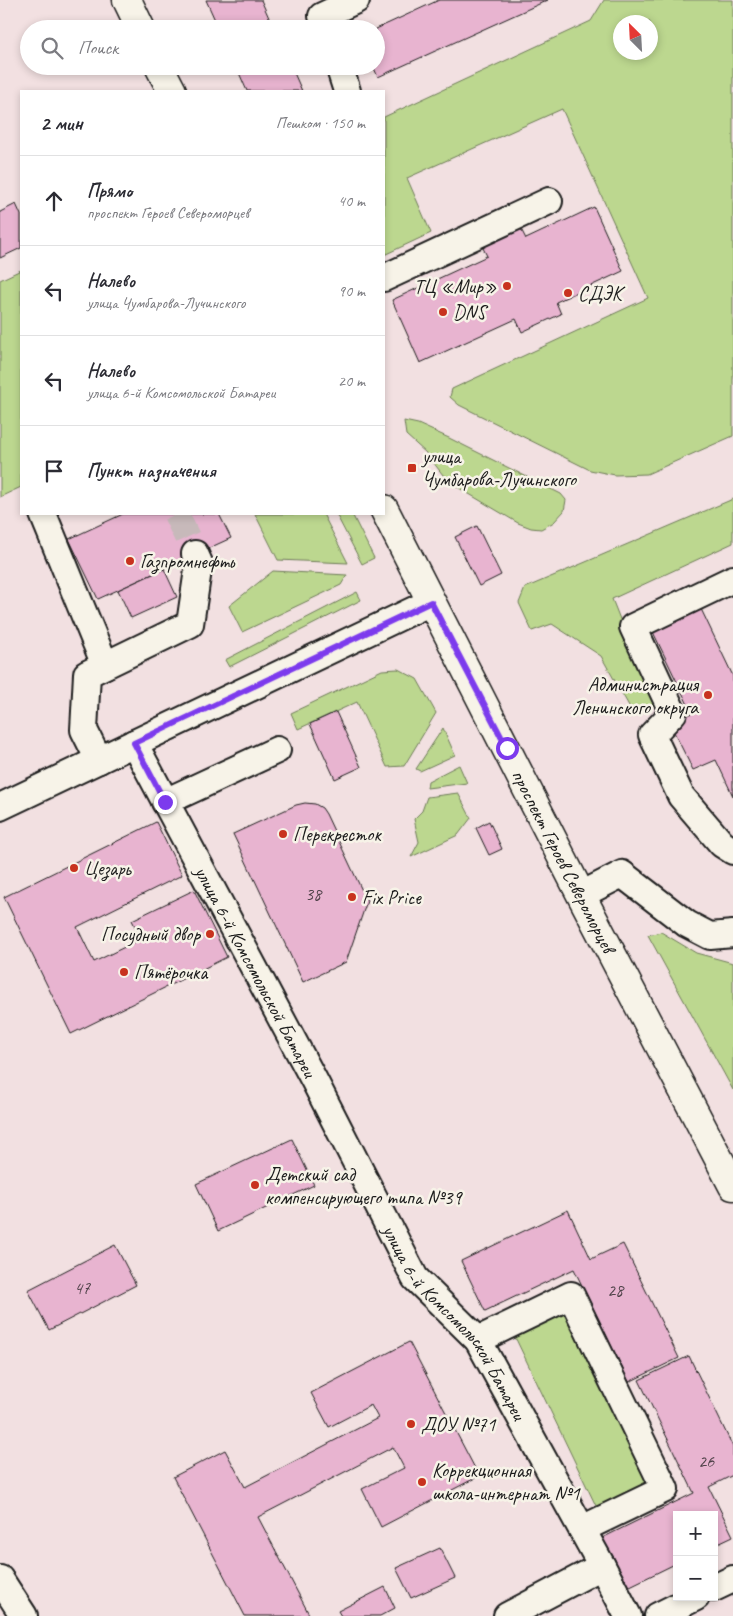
<!DOCTYPE html>
<html lang="ru">
<head>
<meta charset="utf-8">
<style>
	body { margin:0; font-family:Caveat,sans-serif; background:#f7f7f7; color:#2b2b33 }
	.controls { position:absolute; right:15px; bottom:15px; display:grid; overflow:hidden; border-radius:0px; box-shadow:0 2px 8px #0003 }
	.controls button { width:45px; height:45px; display:grid; place-items:center; padding:0; border:0; border-bottom:1px solid #e1e1e2; background:#fff; color:#2b2b33; font:25px sans-serif }
	.compass { position:absolute; left:613px; top:15px; width:45px; height:45px; border-radius:50%; background:#fff; box-shadow:0 2px 8px #0003; rotate:336deg }
	.stop { position:absolute; width:15px; height:15px; margin:-11px; border:4px solid #7c3aed; border-radius:50%; background:#fff }
	.stop.end { background:#7c3aed; border-color:#fff; box-shadow:0 1px 5px #0008 }
	.list { margin:0; padding:0; list-style:none }
	h2 { display:flex; justify-content:space-between; align-items:center; height:65px; margin:0; padding:0 20px; font-size:21px }
	h2 small { font-size:16px; font-weight:400; color:#7c7c81 }
	.list li { display:grid; grid-template-columns:32px 1fr auto; gap:15px; align-items:center; box-sizing:border-box; height:90px; padding:0 20px; border-top:1px solid #e1e1e2 }
	.list b { display:block; font-size:19px; white-space:nowrap }
	.list p { margin:0; font-size:16px; white-space:nowrap; color:#7c7c81 }
	.list em { font-size:16px; font-style:normal; color:#7c7c81 }
	.icon { flex:none; width:28px; height:28px; fill:none; stroke:currentColor; stroke-width:2; stroke-linecap:round; stroke-linejoin:round }
	.map { position:relative; flex:none; width:733px; height:1616px; overflow:hidden }
	.search { position:absolute; background:#fff; box-shadow:0 2px 8px #0003; left:20px; top:20px; width:365px; height:55px; display:flex; align-items:center; gap:12px; box-sizing:border-box; padding:0 18px; border-radius:28px; color:#7c7c81; font-size:19px }
	.panel { position:absolute; background:#fff; box-shadow:0 2px 8px #0003; left:20px; top:90px; width:365px; height:425px; border-radius:0px }
	.map>svg:first-child { display:block }
</style>
</head>
<body>
<div class="map">
<svg width="733" height="1616" viewBox="0 0 733 1616">
	<rect width="100%" height="100%" fill="#f2e0e1"/>
	<filter id="ink" filterUnits="userSpaceOnUse"><feTurbulence type="fractalNoise" baseFrequency=".02" numOctaves="2"/><feDisplacementMap in="SourceGraphic" scale="10" xChannelSelector="R" yChannelSelector="G"/><feConvolveMatrix kernelMatrix="1 2 1 2 8 2 1 2 1" color-interpolation-filters="sRGB"/></filter>
	<g filter="url(#ink)">
		<g fill="#bcd78f" stroke="#6c7a56" fill-rule="evenodd">
			<path d="M604 0H733V436L647 474 615 475 590 470 459 405 450 397 452 389 648 298 562 109 407 178 431 233 384 255V117L591 21ZM620 22H650V52H620Z"/>
			<path d="M21 270V487L0 497V280Z"/>
			<path d="M404 421 418 424 449 438 561 494 566 500 564 511 554 522 541 529 531 528 518 523 454 485 443 475 426 453 406 435Z"/>
			<path d="M733 499V543L612 599 654 705 633 713 601 656 552 624 532 631 519 603 525 588Z"/>
			<path d="M255 514H323L348 563 278 560Z"/>
			<path d="M336 514H352L374 558 362 564Z"/>
			<path d="M273 571 347 575 341 585 242 632 229 606Z"/>
			<path d="M357 592 361 600 229 667 225 660Z"/>
			<path d="M398 669 417 679 436 713 404 766 387 767 357 702 298 729 291 713 382 670Z"/>
			<path d="M443 728 455 755 420 771 416 769Z"/>
			<path d="M459 765 467 783 427 788 428 781Z"/>
			<path d="M458 793 471 818 458 835 411 857 419 842 414 819 422 811 427 797Z"/>
			<path d="M661 932 696 953 733 963V1090L648 935Z"/>
			<path d="M567 1312 649 1483 597 1508 515 1337Z"/>
		</g>
		<g fill="#e8b4d0" stroke="#1c1c1c">
			<path d="M206 0H261L274 29H219Z"/>
			<path d="M439 0H548L378 77 373 66H376V29Z"/>
			<path d="M236 66H291L302 91H247Z"/>
			<path d="M16 204 21 215V248L0 258V212Z"/>
			<path d="M594 207 623 271 556 302 561 314 522 332 516 319 420 363 392 300 487 256 481 244 520 227 526 239Z"/>
			<path d="M123 514H219L231 538 98 599 69 539Z"/>
			<path d="M477 526 501 575 479 586 455 537Z"/>
			<path d="M164 569 177 597 131 618 118 590Z"/>
			<path d="M701 609 733 676V796L716 760 693 770 670 724 692 713 653 632Z"/>
			<path d="M336 712 361 767 335 779 310 724Z"/>
			<path d="M305 803 315 804 322 808 326 814 367 901 346 962 303 982 233 834 296 805Z"/>
			<path d="M489 821 502 849 489 855 476 828Z"/>
			<path d="M156 822 182 875 77 927 94 962 141 939 132 920 194 890 227 957 71 1034 4 897Z"/>
			<path d="M292 1139 314 1185 218 1231 196 1184Z"/>
			<path d="M568 1210 591 1259 623 1244 679 1358 629 1382 574 1269 485 1311 461 1261Z"/>
			<path d="M115 1245 136 1285 49 1330 28 1290Z"/>
			<path d="M409 1342 479 1476 381 1527 362 1489 404 1468 393 1447 258 1517 310 1616H245L173 1477 225 1450 245 1487 378 1418 371 1405 329 1427 311 1393Z"/>
			<path d="M689 1356 733 1447V1475L709 1487 733 1536 714 1545V1515H677V1563L626 1588 602 1538 694 1493 639 1380Z"/>
			<path d="M440 1548 455 1578 411 1598 396 1568Z"/>
			<path d="M385 1587 395 1608 380 1616H341L338 1611Z"/>
		</g>
		<g fill="none" stroke-linecap="round" stroke-linejoin="round">
			<path stroke="#c7b9ba" stroke-width="26" stroke-dasharray="26 13" stroke-linecap="butt" d="M176 514 195 554"/>
			<defs>
				<g id="minor">
					<path d="M322 16 356 0"/>
					<path d="M339 66 347 91"/>
					<path d="M384 278 549 201"/>
					<path d="M43 514 105 665"/>
					<path d="M733 579 633 627 673 713 652 735 681 796 722 844 733 851"/>
					<path id="s1" d="M134 743 314 1080 415 1278 478 1340 602 1566 507 1616"/>
					<path d="M99 760 84 730 87 674 190 624 199 563 195 554"/>
					<path d="M165 802 277 750"/>
					<path d="M0 807 431 602"/>
					<path d="M581 895 622 874 687 924 710 936 733 934"/>
					<path d="M478 1340 571 1295 665 1489 582 1529"/>
					<path d="M602 1566 628 1616"/>
					<path d="M0 1579 24 1616"/>
					<path d="M714 1588 733 1579"/>
					<path d="M658 1616 696 1597"/>
				</g>
				<g id="major">
					<path d="M127 0 141 29"/>
					<path d="M159 66 172 91"/>
					<path id="s2" d="M384 509 581 895 733 1186"/>
				</g>
			</defs>
			<use href="#minor" stroke="#1c1c1c" stroke-width="30"/>
			<use href="#major" stroke="#1c1c1c" stroke-width="31"/>
			<use href="#minor" stroke="#f7f3e8" stroke-width="26"/>
			<use href="#major" stroke="#f7f3e8" stroke-width="28"/>
		</g>
	</g>
	<g fill="none" stroke-linecap="round" stroke-linejoin="round" filter="url(#ink)">
		<path stroke="#7c3aed" stroke-width="6" d="M165 802 134 743 431 602 507 748"/>
	</g>
	<g fill="#c8321e" stroke="#f7f3e8" stroke-width="2">
		<circle cx="507" cy="286" r="5"/>
		<circle cx="568" cy="293" r="5"/>
		<circle cx="443" cy="312" r="5"/>
		<rect x="407" y="463" width="10" height="10" rx="2.5"/>
		<circle cx="130" cy="561" r="5"/>
		<circle cx="708" cy="695" r="5"/>
		<circle cx="283" cy="834" r="5"/>
		<circle cx="74" cy="868" r="5"/>
		<circle cx="352" cy="897" r="5"/>
		<circle cx="210" cy="934" r="5"/>
		<circle cx="124" cy="972" r="5"/>
		<circle cx="255" cy="1185" r="5"/>
		<circle cx="411" cy="1424" r="5"/>
		<circle cx="422" cy="1482" r="5"/>
	</g>
	<g text-anchor="middle" stroke-width="5" stroke-linejoin="round" paint-order="stroke">
		<g font-size="18" fill="#4f4249">
			<text x="313" y="900">38</text>
			<text x="82" y="1294">47</text>
			<text x="615" y="1296">28</text>
			<text x="706" y="1467">26</text>
		</g>
		<g font-size="20" fill="#1c1c1c" stroke="#f7f3e8" text-anchor="start">
			<text x="497" y="293" text-anchor="end">ТЦ «Мир»</text>
			<text x="578" y="300">СДЭК</text>
			<text x="453" y="319">DNS</text>
			<text x="422" y="463">улица<tspan x="422" dy="23">Чумбарова-Лучинского</tspan></text>
			<text x="140" y="568">Газпромнефть</text>
			<text x="698" y="691" text-anchor="end">Администрация<tspan x="698" dy="23">Ленинского округа</tspan></text>
			<text x="293" y="841">Перекресток</text>
			<text x="84" y="875">Цезарь</text>
			<text x="362" y="904">Fix Price</text>
			<text x="200" y="941" text-anchor="end">Посудный двор</text>
			<text x="134" y="979">Пятёрочка</text>
			<text x="265" y="1181">Детский сад<tspan x="265" dy="23">компенсирующего типа №39</tspan></text>
			<text x="421" y="1431">ДОУ №71</text>
			<text x="432" y="1477">Коррекционная<tspan x="432" dy="23">школа-интернат №1</tspan></text>
		</g>
		<g font-size="20" fill="#1c1c1c" stroke="#f7f3e8">
			<text dy="7" stroke="none"><textPath href="#s2" startOffset="395">проспект Героев Североморцев</textPath></text>
			<text dy="7" stroke="none"><textPath href="#s1" startOffset="259">улица 6-й Комсомольской Батареи</textPath></text>
			<text dy="7" stroke="none"><textPath href="#s1" startOffset="664">улица 6-й Комсомольской Батареи</textPath></text>
		</g>
	</g>
</svg>
<div class="controls">
<button>+</button>
<button>−</button>
</div>
<svg class="compass" viewBox="-18 -18 36 36"><path d="M0-13l5 13h-10z" fill="#e53935"/><path d="M0 13l5-13h-10z" fill="#7c7c81"/></svg>
<div class="stop" style="left:507px;top:748px"></div>
<div class="stop end" style="left:165px;top:802px"></div>
<div class="search"><svg class="icon" aria-label="search" viewBox="0 0 24 24"><circle cx="10" cy="10" r="6"/><path d="M15 15l6 6"/></svg>Поиск</div>
<section class="panel">
<h2>2 мин<small>Пешком · 150 m</small></h2>
<ul class="list">
<li><svg class="icon" aria-label="ahead" viewBox="0 0 24 24"><path d="M12 20V5M6 11l6-6 6 6"/></svg><div><b>Прямо</b><p>проспект Героев Североморцев</p></div><em>40 m</em></li>
<li><svg class="icon" aria-label="left" viewBox="0 0 24 24"><path d="M17 20v-9H6M10 6l-5 5 5 5"/></svg><div><b>Налево</b><p>улица Чумбарова-Лучинского</p></div><em>90 m</em></li>
<li><svg class="icon" aria-label="left" viewBox="0 0 24 24"><path d="M17 20v-9H6M10 6l-5 5 5 5"/></svg><div><b>Налево</b><p>улица 6-й Комсомольской Батареи</p></div><em>20 m</em></li>
<li><svg class="icon" aria-label="arrive" viewBox="0 0 24 24"><path d="M6 21V4h12l-3 4 3 4H6"/></svg><div><b>Пункт назначения</b></div></li>
</ul>
</section>
</div>
</body>
</html>
